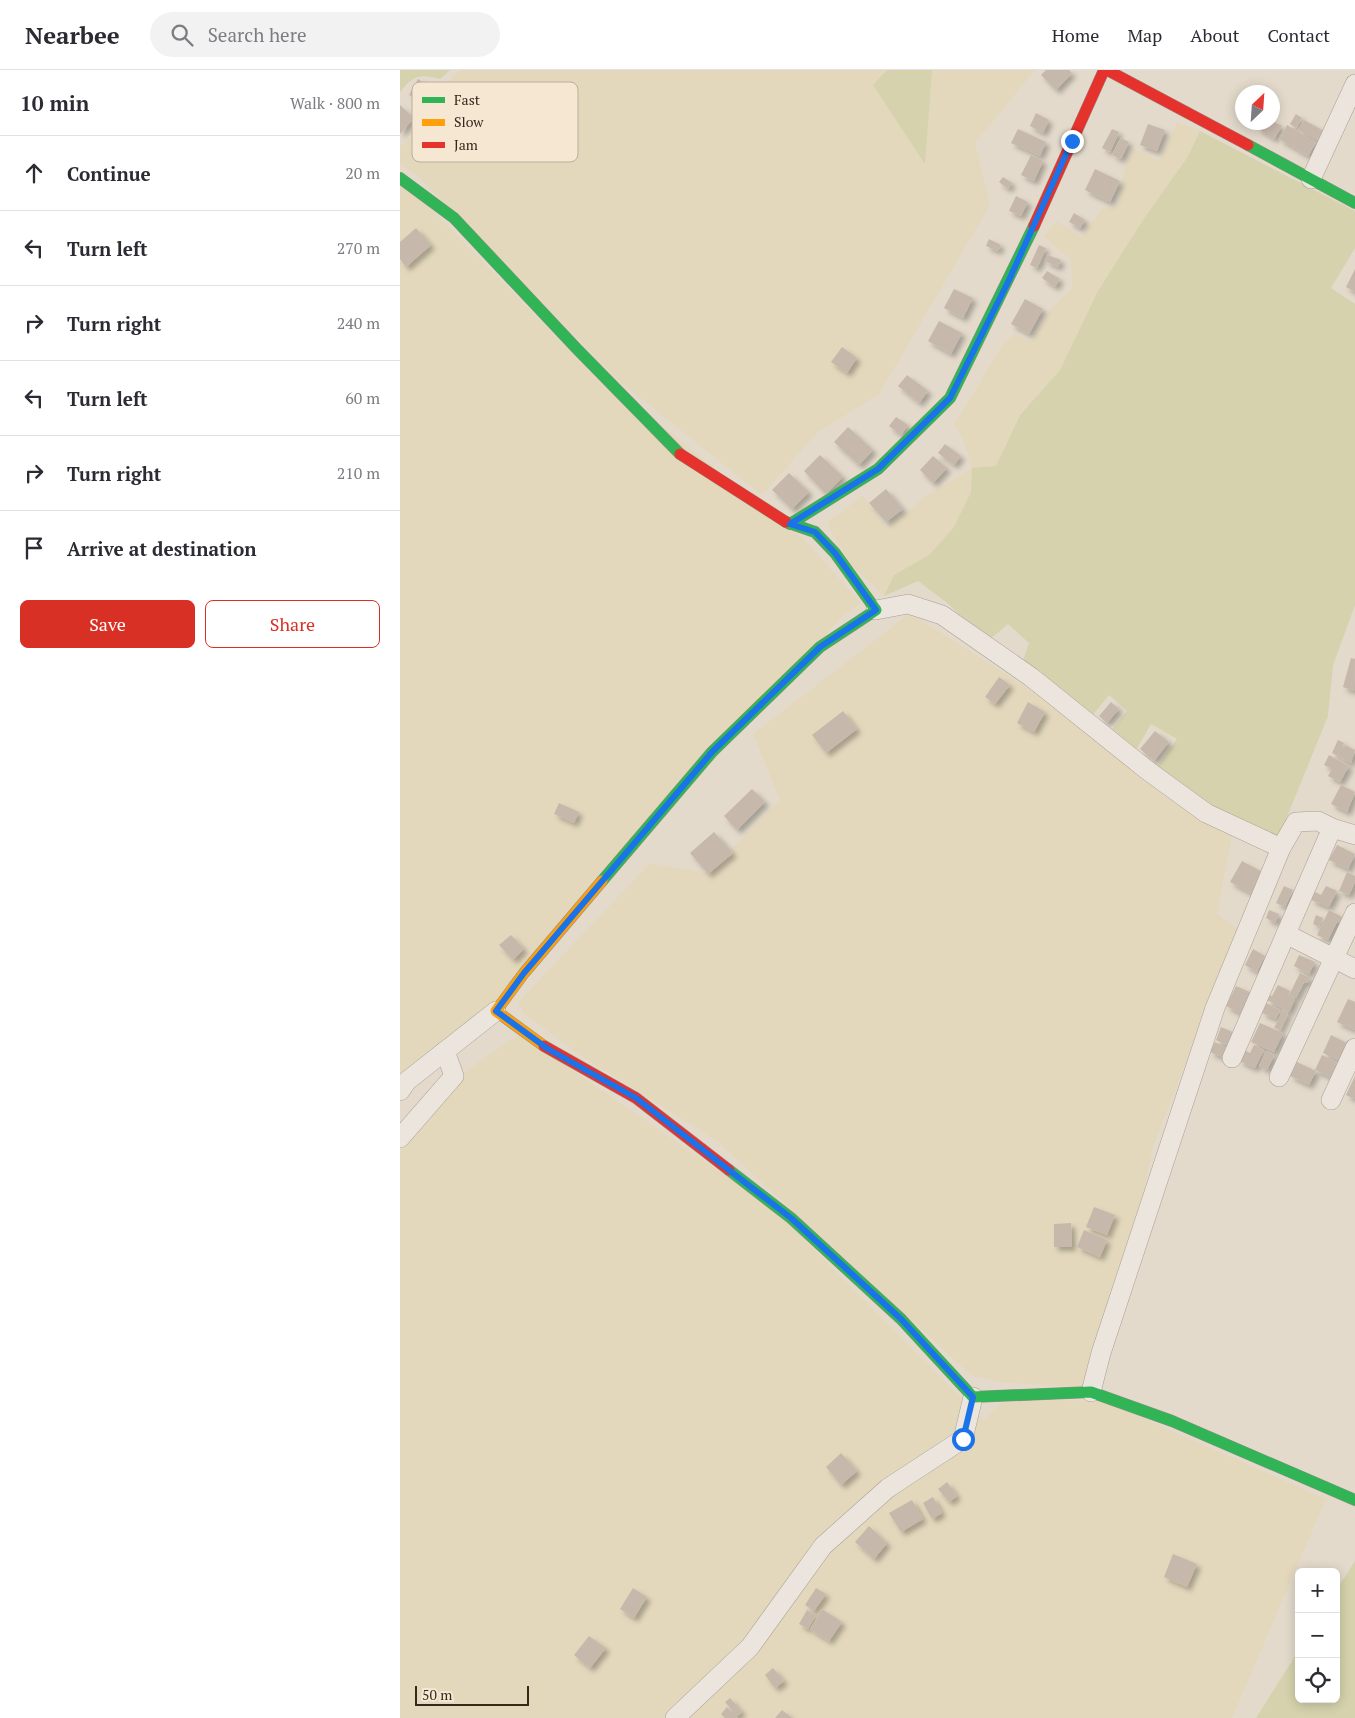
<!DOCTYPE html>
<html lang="en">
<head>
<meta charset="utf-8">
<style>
	body { margin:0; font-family:"PT Serif",serif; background:#f2f2f3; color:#2b2b33 }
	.controls { position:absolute; right:15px; bottom:15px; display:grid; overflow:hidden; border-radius:8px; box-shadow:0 2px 12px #0003 }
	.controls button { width:45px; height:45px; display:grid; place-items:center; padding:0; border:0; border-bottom:1px solid #e1e1e2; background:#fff; color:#2b2b33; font:25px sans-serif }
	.compass { position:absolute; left:835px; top:15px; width:45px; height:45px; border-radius:50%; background:#fff; box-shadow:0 2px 12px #0003; rotate:25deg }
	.scale { position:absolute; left:15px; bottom:12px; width:114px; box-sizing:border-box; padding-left:5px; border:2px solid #37271d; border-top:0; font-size:14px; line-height:18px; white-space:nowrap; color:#37271d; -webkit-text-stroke:4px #f5e7d1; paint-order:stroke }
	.stop { position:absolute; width:15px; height:15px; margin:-11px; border:4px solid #1a73e8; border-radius:50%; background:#fff }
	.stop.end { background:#1a73e8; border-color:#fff; box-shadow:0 1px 5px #0008 }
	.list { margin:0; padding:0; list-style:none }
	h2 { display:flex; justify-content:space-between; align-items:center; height:65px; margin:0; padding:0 20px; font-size:21px }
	h2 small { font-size:16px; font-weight:400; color:#7c7c81 }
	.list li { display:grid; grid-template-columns:32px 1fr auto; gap:15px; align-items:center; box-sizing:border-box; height:75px; padding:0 20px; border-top:1px solid #e1e1e2 }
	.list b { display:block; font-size:19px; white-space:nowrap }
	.list em { font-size:16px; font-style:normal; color:#7c7c81 }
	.actions { display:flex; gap:10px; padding:15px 20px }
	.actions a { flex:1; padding:11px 0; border:1px solid #d93025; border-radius:8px; text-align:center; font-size:18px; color:#d93025 }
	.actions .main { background:#d93025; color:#fff }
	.icon { flex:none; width:28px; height:28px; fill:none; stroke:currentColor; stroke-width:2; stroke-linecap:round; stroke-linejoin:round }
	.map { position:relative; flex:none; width:955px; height:1648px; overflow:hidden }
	header { display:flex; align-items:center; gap:30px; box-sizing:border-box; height:70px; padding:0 25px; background:#fff; border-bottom:1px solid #e1e1e2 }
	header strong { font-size:24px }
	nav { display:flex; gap:28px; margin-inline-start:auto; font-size:18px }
	.search { width:350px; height:45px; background:#f2f2f3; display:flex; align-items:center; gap:12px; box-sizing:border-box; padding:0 18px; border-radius:28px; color:#7c7c81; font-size:19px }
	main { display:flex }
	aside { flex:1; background:#fff }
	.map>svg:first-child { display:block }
</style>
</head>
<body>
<header>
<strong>Nearbee</strong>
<div class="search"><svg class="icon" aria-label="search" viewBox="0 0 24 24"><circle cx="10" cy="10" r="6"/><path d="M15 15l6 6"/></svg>Search here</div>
<nav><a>Home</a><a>Map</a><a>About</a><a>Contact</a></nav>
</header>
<main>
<aside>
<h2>10 min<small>Walk · 800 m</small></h2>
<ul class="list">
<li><svg class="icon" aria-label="ahead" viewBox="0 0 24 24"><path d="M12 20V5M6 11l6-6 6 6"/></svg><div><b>Continue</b></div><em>20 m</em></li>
<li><svg class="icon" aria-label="left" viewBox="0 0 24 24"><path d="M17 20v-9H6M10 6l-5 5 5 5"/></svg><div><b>Turn left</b></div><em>270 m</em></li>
<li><svg class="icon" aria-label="right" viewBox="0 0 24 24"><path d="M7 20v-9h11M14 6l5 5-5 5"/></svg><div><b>Turn right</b></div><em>240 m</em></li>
<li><svg class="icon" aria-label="left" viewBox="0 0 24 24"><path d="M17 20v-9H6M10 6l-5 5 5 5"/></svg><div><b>Turn left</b></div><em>60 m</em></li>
<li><svg class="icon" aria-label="right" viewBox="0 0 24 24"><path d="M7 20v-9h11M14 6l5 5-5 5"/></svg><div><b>Turn right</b></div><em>210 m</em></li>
<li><svg class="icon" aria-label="arrive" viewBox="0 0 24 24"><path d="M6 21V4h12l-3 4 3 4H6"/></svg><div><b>Arrive at destination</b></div></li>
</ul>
<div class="actions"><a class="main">Save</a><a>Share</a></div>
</aside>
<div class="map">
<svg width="955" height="1648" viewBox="0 0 955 1648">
	<defs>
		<filter id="shadow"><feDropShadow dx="4" dy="4" stdDeviation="2.5" flood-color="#0004"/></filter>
	</defs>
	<rect width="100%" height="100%" fill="#e3dacb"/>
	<g fill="#e3d8bc">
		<path d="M59 0H487L473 15 525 93 532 0H635L575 73 590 135 479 324 418 362 362 425 220 312 19 107 0 95V76L28 56 43 20Z"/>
		<path d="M777 52 800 61 787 88 743 150 698 221 660 300 620 344 596 396 572 398 571 422 554 457 530 485 494 505 484 526 451 495 430 459 428 451 463 426 486 457 528 425 572 398 562 366 554 355 603 274 615 264 631 272 651 239 672 218 671 190 644 167 656 151 681 167 702 139 718 136 724 101 733 78 759 91Z"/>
		<path d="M0 116 31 139 178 289 405 470 461 533 441 548 93 937 0 1009Z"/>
		<path d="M510 543 645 629 832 766 817 844 838 859 754 1074 730 1182 682 1317 607 1313 572 1306 317 1071 183 987 123 943 118 932 250 793 308 803 380 730 353 664Z"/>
		<path d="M120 964 374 1139 584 1351 605 1329 704 1331 926 1429 832 1648H0V1082L60 1005Z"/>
	</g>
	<g fill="#d5d2ad">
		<path d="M0 0H50L40 9C18 4 14 5 0 22Z"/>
		<path d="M487 0H532L525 94 473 15Z"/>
		<path d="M800 61 955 141V178L931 218 955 234V535L933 595 928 646 876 774 832 752 758 696 777 669 751 654 736 680 712 660 727 641 709 625 692 646 621 596 629 573 608 554 588 571 546 532 518 511 484 526 494 505 529 485 554 457 571 422 572 398 596 396 620 345 660 300 698 221 743 150 787 88Z"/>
		<path d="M955 1491V1648H856L899 1580V1629H936V1521Z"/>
	</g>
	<g fill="#c7b8ac" filter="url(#shadow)">
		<path d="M646 0H669L672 3 656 20 641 5Z"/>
		<path d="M18 9 27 15 18 30 9 25Z"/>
		<path d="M0 35 14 48 0 64Z"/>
		<path d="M636 43 649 50 643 63 630 56Z"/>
		<path d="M896 44 902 48 896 58 890 54Z"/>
		<path d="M904 50 924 61 919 71 898 60Z"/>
		<path d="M872 51 882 56 874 69 857 58 861 52H872Z"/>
		<path d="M748 54 765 60 757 81 740 75Z"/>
		<path d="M887 55 916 72 908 86 879 69Z"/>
		<path d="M618 59 646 72 640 86 611 73Z"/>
		<path d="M712 59 719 62 710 82 702 78Z"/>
		<path d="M721 68 729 72 721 89 712 85Z"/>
		<path d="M631 85 643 91 634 111 621 105Z"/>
		<path d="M695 99 720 111 710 132 685 120Z"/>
		<path d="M603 107 612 113 608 119 599 112Z"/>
		<path d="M616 126 628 132 621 146 609 141Z"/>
		<path d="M674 143 685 150 680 158 669 152Z"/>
		<path d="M16 158 31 175 6 197 0 189V172Z"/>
		<path d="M589 169 601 175 598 181 586 176Z"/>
		<path d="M639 175 646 178 637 198 630 195Z"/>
		<path d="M648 185 661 190 658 197 645 191Z"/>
		<path d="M955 199V222L946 217Z"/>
		<path d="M647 201 660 209 655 217 642 208Z"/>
		<path d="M554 219 573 228 563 248 544 238Z"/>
		<path d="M625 229 643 239 629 264 611 254Z"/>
		<path d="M539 251 562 263 551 284 528 271Z"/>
		<path d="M442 277 457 288 447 303 431 292Z"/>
		<path d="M507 305 528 321 519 333 498 316Z"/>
		<path d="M496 347 508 355 501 365 489 356Z"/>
		<path d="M448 357 473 380 459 395 434 372Z"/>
		<path d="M545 374 561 386 554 395 538 383Z"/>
		<path d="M420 385 443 407 426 424 404 401Z"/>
		<path d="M533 386 547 398 533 413 520 400Z"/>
		<path d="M389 403 409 422 392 439 372 420Z"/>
		<path d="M486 419 503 439 486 452 469 433Z"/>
		<path d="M951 588 955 589 954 621 943 617Z"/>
		<path d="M599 607 610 615 595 634 585 627Z"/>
		<path d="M628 632 645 642 634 662 617 653Z"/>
		<path d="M711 632 719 639 707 653 699 646Z"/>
		<path d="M443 641 457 659 426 683 412 665Z"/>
		<path d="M755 661 769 672 754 691 740 679Z"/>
		<path d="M938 670 944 673 938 686 932 683Z"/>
		<path d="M945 675 955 680 951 693 939 687Z"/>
		<path d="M929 685 949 696 940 712 928 706 932 699 924 695Z"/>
		<path d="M941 715 955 722 947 742 931 734Z"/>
		<path d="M352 719 365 732 337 760 324 746Z"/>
		<path d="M159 733 179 742 174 753 154 744Z"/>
		<path d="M314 762 333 783 308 804 290 783Z"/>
		<path d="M937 775 955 784 948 799 929 790Z"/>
		<path d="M842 791 866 804 854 825 830 812Z"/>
		<path d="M947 802 955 806V812L949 825 939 821Z"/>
		<path d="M884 816 893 820 885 837 876 833Z"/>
		<path d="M926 816 937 821 929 837 911 830 915 822 921 825Z"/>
		<path d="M869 840 879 844 875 853 866 848Z"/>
		<path d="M929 840 944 848 941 853 937 852 928 870 917 865Z"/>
		<path d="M916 845 923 848 919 857 913 854Z"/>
		<path d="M111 865 124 879 113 890 99 875Z"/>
		<path d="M853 879 865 886 857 902 845 895Z"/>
		<path d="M899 885 915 892 909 904 894 896Z"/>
		<path d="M900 903 910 908 907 913 904 912 896 928 889 925Z"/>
		<path d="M878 915 890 921 888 925 895 929 889 942 867 930 869 925 872 926Z"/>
		<path d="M836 916 852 923 842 944 826 936Z"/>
		<path d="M948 929 955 932V960L937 952Z"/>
		<path d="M866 933 880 940 876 949 862 943Z"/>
		<path d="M883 940 888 943 880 960 874 958Z"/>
		<path d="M860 953 883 963 874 982 851 972Z"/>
		<path d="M821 957 835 963 829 976 816 970Z"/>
		<path d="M931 965 949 974 940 991 923 983Z"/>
		<path d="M815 972 829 979 825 988 810 982Z"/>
		<path d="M854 975 864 980 855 998 839 991 844 980 850 983Z"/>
		<path d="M866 981 874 985 867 1000 859 996Z"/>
		<path d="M922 985 937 992 934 998 940 1000 936 1010 915 1000Z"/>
		<path d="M897 992 916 1001 909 1015 890 1006Z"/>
		<path d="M955 1006V1029L946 1025Z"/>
		<path d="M694 1137 715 1145 707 1165 686 1157Z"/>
		<path d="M671 1153 672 1177H654V1154Z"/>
		<path d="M684 1160 707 1170 700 1187 677 1177Z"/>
		<path d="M441 1383 457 1401 441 1415 426 1397Z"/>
		<path d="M547 1412 557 1426 549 1432 538 1419Z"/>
		<path d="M533 1427 542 1443 532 1449 523 1433Z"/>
		<path d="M512 1430 523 1449 501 1462 489 1443Z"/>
		<path d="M469 1456 487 1473 474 1489 455 1472Z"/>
		<path d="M773 1484 797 1494 787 1517 764 1507Z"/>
		<path d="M233 1518 247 1527 234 1548 220 1539Z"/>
		<path d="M416 1518 426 1524 414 1541 405 1535Z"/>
		<path d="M422 1539 442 1552 429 1571 410 1559Z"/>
		<path d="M407 1540 416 1545 408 1559 399 1554Z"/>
		<path d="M189 1566 206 1578 190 1598 174 1585Z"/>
		<path d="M373 1598 384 1611 375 1618 365 1605Z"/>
		<path d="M330 1628 342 1642 337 1646 325 1632Z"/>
		<path d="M327 1637 338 1648H325L321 1644Z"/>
		<path d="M382 1640 392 1648H375Z"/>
	</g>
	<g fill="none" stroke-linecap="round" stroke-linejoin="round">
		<defs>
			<g id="street">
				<path d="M911 109 955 14"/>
				<path d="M476 540 508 534 542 545 631 607 747 700 806 743 881 778"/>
				<path d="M886 864 955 899"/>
				<path d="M832 988 932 758"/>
				<path d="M879 1007 955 843"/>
				<path d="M0 1021 7 1011 96 941"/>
				<path d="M931 1030 955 978"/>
				<path d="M0 1068 54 1006 45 981"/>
				<path d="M691 1322 701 1283 815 938 881 778 896 752 918 751 932 758 955 765"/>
				<path d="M275 1648 350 1577 423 1476 488 1418 563 1369 573 1327"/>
			</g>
			<g id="fast">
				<path d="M848 75 955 133"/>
				<path d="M0 108 54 148 177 279 280 384"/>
				<path d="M390 454 478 399 550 328 634 156"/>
				<path d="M202 811 312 682 420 577 476 540 435 483 415 462 386 452"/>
				<path d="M329 1100 391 1148 501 1249 573 1327 691 1322 772 1351 955 1430"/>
			</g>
			<path id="slow" d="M144 976 96 941 124 903 202 811"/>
			<g id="jam">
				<path d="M707 0 848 75"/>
				<path d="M634 156 704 0"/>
				<path d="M280 384 386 452"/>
				<path d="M144 976 236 1028 329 1100"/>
			</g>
		</defs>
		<use href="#street" stroke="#a89f95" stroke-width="20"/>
		<use href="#fast" stroke="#988f85" stroke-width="12"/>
		<use href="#slow" stroke="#988f85" stroke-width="12"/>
		<use href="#jam" stroke="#988f85" stroke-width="12"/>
		<use href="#street" stroke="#ebe5dd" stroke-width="19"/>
		<use href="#fast" stroke="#30b455" stroke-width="11"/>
		<use href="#slow" stroke="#ff9f0a" stroke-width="11"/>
		<use href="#jam" stroke="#e5322d" stroke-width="11"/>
	</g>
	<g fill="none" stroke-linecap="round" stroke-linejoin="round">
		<path stroke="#1a73e8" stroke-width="6" d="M563 1369 573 1327 501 1249 391 1148 236 1028 148 979 96 941 124 903 312 682 420 577 476 540 435 483 415 462 390 454 478 399 550 328 609 210 672 71"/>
	</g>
	<rect x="12" y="12" width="166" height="80" rx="8" fill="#f5e7d1" stroke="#bcad9b" stroke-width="1"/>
	<rect x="22" y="27" width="23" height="6" fill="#30b455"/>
	<rect x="22" y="49" width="23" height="7" fill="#ff9f0a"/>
	<rect x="22" y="72" width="23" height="6" fill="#e5322d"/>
	<g font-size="14" fill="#37271d">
		<text x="54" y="35">Fast</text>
		<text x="54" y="57">Slow</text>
		<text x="54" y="80">Jam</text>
	</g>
</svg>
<div class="controls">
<button>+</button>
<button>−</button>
<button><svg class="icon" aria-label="locate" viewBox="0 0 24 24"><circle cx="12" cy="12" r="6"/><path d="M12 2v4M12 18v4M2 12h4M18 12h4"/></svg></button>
</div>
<svg class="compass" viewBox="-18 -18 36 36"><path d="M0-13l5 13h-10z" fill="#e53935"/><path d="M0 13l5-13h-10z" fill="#7c7c81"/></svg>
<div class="scale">50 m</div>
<div class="stop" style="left:563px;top:1369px"></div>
<div class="stop end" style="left:672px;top:71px"></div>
</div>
</main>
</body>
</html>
